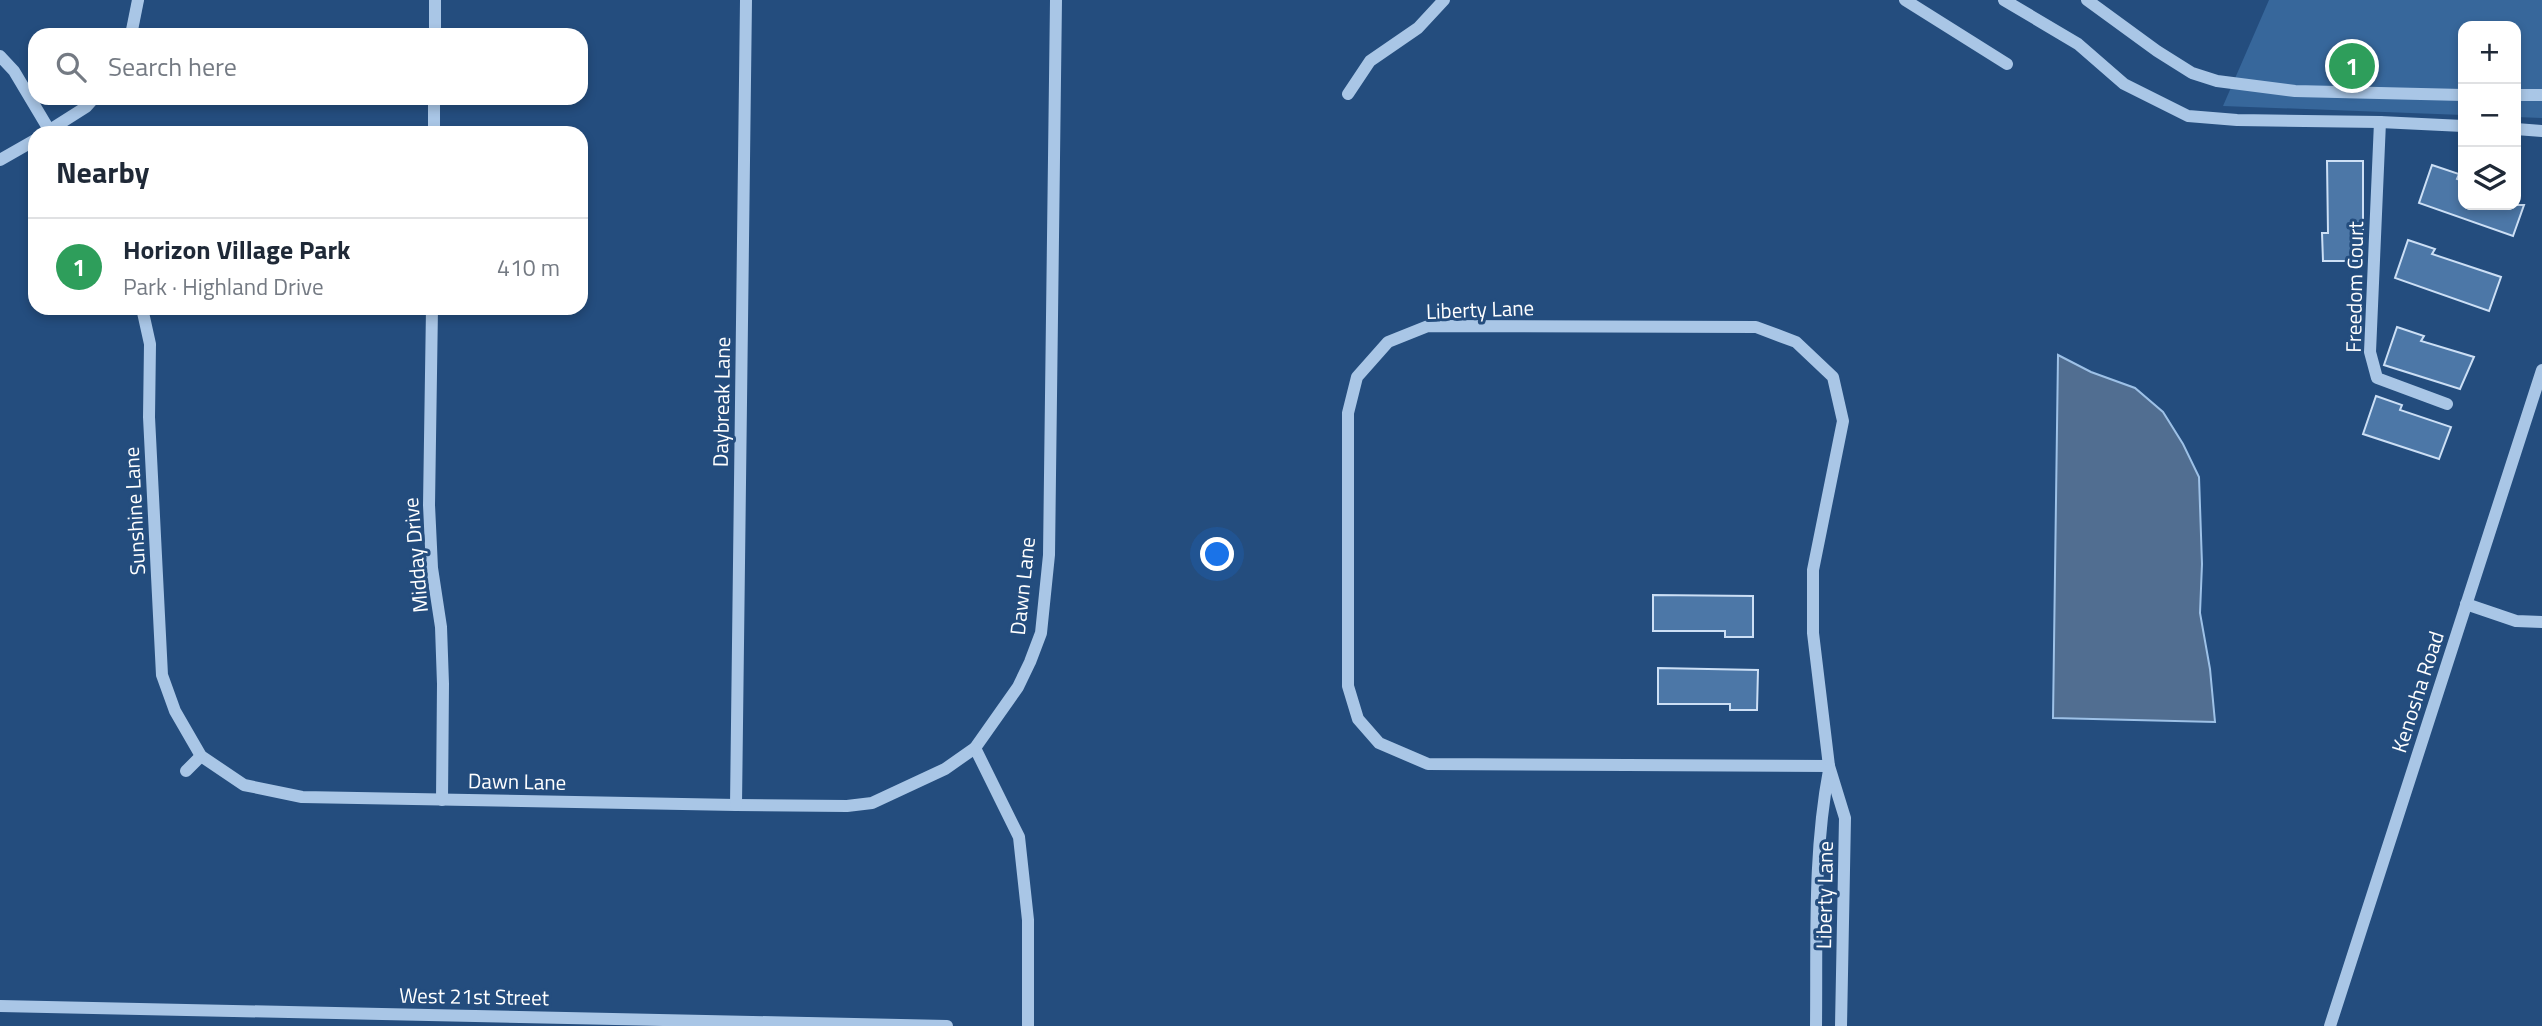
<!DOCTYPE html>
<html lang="en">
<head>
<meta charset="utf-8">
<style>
	body { margin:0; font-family:"Titillium Web",sans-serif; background:#f6f6f7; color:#1f2937 }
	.controls { position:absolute; right:21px; top:21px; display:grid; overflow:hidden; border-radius:14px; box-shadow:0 4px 10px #0003 }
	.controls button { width:63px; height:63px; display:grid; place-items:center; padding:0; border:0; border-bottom:2px solid #e0e1e3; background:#fff; color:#1f2937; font:35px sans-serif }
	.you { position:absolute; left:1218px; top:555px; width:24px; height:24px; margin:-18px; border:5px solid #fff; border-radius:50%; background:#1a73e8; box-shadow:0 0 0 10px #1a73e833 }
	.badge { display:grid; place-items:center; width:46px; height:46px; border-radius:50%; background:#7d704f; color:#fff; font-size:23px; font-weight:700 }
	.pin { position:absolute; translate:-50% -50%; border:4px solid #fff; box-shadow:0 2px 7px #0006 }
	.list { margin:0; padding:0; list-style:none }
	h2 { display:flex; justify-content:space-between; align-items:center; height:91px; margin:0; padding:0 28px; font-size:30px }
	h2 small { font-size:23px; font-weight:400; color:#747a83 }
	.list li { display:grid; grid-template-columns:46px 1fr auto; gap:21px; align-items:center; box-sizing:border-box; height:98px; padding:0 28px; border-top:2px solid #e0e1e3 }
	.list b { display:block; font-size:26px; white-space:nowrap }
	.list p { margin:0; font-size:23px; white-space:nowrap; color:#747a83 }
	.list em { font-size:23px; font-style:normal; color:#747a83 }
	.icon { flex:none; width:38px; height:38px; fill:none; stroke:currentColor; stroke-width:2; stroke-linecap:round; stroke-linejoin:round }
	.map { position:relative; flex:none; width:2542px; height:1026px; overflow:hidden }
	.search { position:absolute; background:#fff; box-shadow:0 4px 10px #0003; left:28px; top:28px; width:560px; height:77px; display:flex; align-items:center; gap:18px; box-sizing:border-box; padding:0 24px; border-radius:21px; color:#747a83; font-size:26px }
	.panel { position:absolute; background:#fff; box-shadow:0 4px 10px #0003; left:28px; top:126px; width:560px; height:189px; border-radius:21px }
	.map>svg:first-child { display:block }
</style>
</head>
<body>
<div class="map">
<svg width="2542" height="1026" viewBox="0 0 2542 1026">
	<rect width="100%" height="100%" fill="#244d7e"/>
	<path fill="#37679b" d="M2269 0H2542V118L2516 117V26H2463V115L2223 106Z"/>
	<path fill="#516e91" stroke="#9dc1e7" stroke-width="2" d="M2058 355 2091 372 2135 388 2163 412 2183 444 2199 477 2202 564 2200 613 2210 669 2215 722 2053 718Z"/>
	<g fill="#4c77a7" stroke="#ccdff5" stroke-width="2">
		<path d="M2327 161H2363V261H2323L2322 233H2328Z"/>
		<path d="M2432 165 2459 174 2457 179 2463 181V205H2524L2513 236 2419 203Z"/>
		<path d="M2408 240 2435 249 2432 254 2501 277 2489 311 2395 278Z"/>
		<path d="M2397 327 2424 336 2421 341 2474 357 2460 389 2384 365Z"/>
		<path d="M2376 396 2402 405 2400 410 2451 427 2439 459 2363 434Z"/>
		<path d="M1653 595 1753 596V637H1725V631H1653Z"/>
		<path d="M1658 668 1758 670 1757 710H1730V704H1658Z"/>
	</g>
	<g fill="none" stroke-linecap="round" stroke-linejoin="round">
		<g stroke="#a9c6e6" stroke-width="12">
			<path d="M1905 0 2007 64"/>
			<path d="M2004 0 2078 44 2124 84 2188 116 2237 120 2380 122 2463 126"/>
			<path d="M2087 0 2157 51 2192 73 2217 81 2295 91 2463 95"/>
			<path d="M131 35 138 0"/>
			<path d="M435 35V0"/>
			<path d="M0 56 14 71 51 133"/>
			<path d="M1348 94 1370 61 1418 28 1444 0"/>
			<path d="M2516 95H2542"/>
			<path d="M2380 122 2370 352 2377 378 2447 404"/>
			<path d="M2516 129 2542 131"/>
			<path d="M45 133 86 107 94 98"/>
			<path d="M434 133V98"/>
			<path d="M0 160 35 140"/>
			<path d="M142 308 150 344 149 417 162 675 175 711 201 756 244 785 302 797 736 805 847 806 872 803 945 769 975 748 1018 687 1030 662 1041 633 1049 555 1056 0"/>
			<path d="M432 308 429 505 432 568 441 627 443 684 442 800"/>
			<path d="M1428 326 1756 327 1796 342 1833 377 1843 421 1813 570V633L1829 766 1428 764 1379 743 1358 719 1348 686V413L1357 377 1388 342Z"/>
			<path d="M2466 604 2516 621 2542 622"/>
			<path d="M975 748 1019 837 1028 920V1026"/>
			<path d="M1829 766 1845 818 1841 1026"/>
			<path d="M186 771 201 756"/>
			<path d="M736 805 746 0"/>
			<path d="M0 1006 947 1026"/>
			<path d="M1816 1026C1817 940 1813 854 1829 770"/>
			<path d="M2330 1026 2542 370"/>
		</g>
	</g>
	<g text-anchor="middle" stroke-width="6" stroke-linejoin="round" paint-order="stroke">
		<g font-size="21" fill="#fff" stroke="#244d7e">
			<text transform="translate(2355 287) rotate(-89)" y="7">Freedom Court</text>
			<text transform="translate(1480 310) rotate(-2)" y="7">Liberty Lane</text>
			<text transform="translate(722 402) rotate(-89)" y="7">Daybreak Lane</text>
			<text transform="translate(135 511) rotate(-93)" y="7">Sunshine Lane</text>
			<text transform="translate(416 555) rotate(-95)" y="7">Midday Drive</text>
			<text transform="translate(1023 586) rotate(-84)" y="7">Dawn Lane</text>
			<text transform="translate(2418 692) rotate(-72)" y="7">Kenosha Road</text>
			<text transform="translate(517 782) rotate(1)" y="7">Dawn Lane</text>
			<text transform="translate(1825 895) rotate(-89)" y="7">Liberty Lane</text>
			<text transform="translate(474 997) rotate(1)" y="7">West 21st Street</text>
		</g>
	</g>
</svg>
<div class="controls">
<button>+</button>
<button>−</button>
<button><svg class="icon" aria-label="layers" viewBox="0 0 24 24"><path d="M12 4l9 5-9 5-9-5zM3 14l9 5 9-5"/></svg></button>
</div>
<div class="you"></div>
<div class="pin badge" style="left:2352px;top:66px;background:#2e9e5b">1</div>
<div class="search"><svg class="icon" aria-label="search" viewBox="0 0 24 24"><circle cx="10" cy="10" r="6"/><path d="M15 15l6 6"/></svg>Search here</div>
<section class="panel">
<h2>Nearby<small></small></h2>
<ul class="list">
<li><span class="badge" style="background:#2e9e5b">1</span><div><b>Horizon Village Park</b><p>Park · Highland Drive</p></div><em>410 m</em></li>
</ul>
</section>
</div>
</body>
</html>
